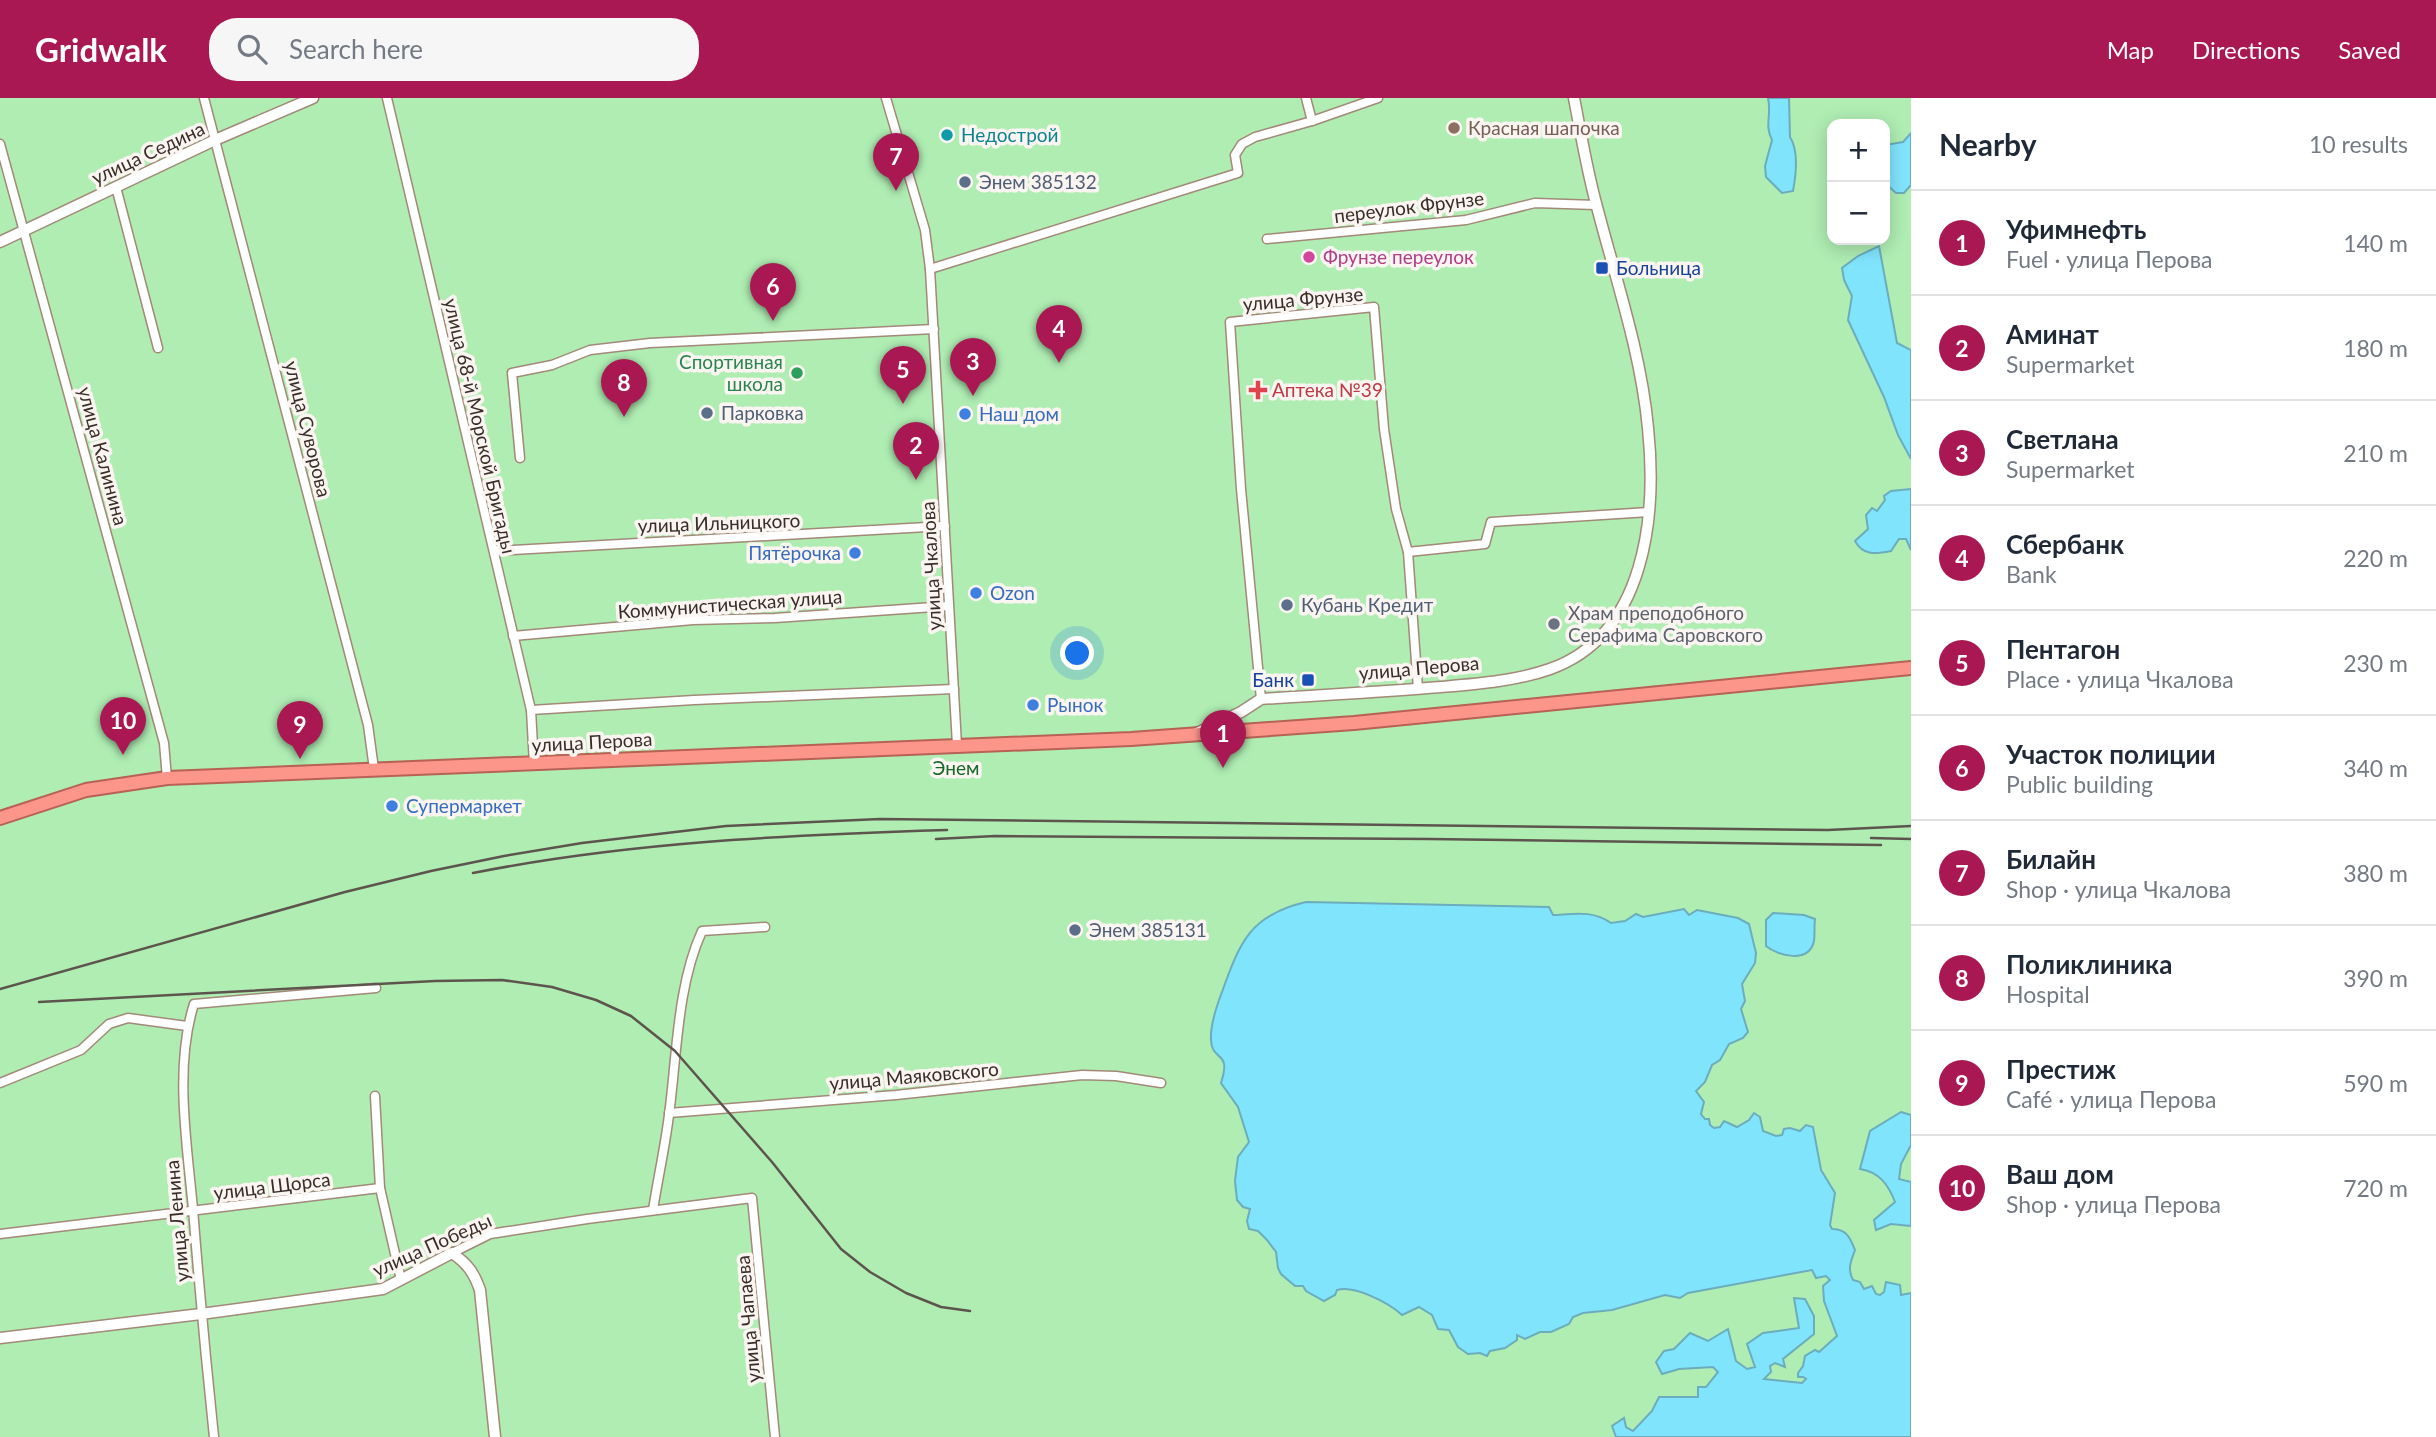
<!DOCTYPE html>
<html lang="en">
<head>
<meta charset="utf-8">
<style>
	body { margin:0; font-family:Lato,sans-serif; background:#f6f6f7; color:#1f2937 }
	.controls { position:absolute; right:21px; top:21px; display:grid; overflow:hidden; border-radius:14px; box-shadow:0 4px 18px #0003 }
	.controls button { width:63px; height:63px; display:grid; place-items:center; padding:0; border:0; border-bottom:2px solid #e0e1e3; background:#fff; color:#1f2937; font:35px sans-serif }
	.you { position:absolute; left:1078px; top:556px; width:24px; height:24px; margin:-18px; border:5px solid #fff; border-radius:50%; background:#1a73e8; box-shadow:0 0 0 10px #1a73e833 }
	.badge { display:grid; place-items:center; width:46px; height:46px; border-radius:50%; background:#a91852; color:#fff; font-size:23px; font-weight:700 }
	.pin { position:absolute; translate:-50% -58px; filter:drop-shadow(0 2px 4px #0008) }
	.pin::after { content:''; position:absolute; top:37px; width:24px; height:21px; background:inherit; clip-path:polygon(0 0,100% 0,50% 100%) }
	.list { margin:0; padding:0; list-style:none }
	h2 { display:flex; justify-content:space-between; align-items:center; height:91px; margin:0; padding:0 28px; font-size:30px }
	h2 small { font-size:23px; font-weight:400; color:#747a83 }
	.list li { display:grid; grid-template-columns:46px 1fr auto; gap:21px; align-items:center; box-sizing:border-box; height:105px; padding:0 28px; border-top:2px solid #e0e1e3 }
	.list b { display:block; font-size:26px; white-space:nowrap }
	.list p { margin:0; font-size:23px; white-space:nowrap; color:#747a83 }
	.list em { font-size:23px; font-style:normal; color:#747a83 }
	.icon { flex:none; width:38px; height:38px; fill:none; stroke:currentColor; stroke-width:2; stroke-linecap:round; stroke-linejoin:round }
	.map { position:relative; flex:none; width:1911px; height:1339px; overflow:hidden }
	header { display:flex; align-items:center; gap:42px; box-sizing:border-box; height:98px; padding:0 35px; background:#a91852; color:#fff }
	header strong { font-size:33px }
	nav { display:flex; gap:38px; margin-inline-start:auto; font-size:24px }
	.search { width:490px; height:63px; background:#f6f6f7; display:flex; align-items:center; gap:18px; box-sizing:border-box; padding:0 24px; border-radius:28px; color:#747a83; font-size:26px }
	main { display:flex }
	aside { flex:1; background:#fff }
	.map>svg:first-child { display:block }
</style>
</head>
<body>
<header>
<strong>Gridwalk</strong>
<div class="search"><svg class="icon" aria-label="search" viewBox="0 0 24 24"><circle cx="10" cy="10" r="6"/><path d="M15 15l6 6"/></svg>Search here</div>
<nav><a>Map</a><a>Directions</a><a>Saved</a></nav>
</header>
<main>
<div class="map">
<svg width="1911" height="1339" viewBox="0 0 1911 1339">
	<rect width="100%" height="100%" fill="#fbf5f2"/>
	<path fill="#afedb3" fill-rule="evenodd" d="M0 0H1911V1339H0ZM1832 26H1885V142H1832Z"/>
	<g fill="#81e4fd" stroke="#6badbd" stroke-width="2">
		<path d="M1768 0H1789L1790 39C1799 53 1796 77 1793 93L1782 95 1766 79 1765 68 1772 42C1764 27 1772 17 1768 0Z"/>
		<path d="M1911 35V87L1904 95H1896L1885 85V47L1903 44Z"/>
		<path d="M1879 148 1897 245 1911 252V361L1898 337 1884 299 1848 222 1852 198 1844 182 1842 170 1858 158Z"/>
		<path d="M1911 391V452L1906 441H1899L1891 453C1876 456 1863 458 1855 443L1868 431 1866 417 1872 410 1877 413 1885 402 1884 398 1891 393Z"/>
		<path d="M1306 804 1549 809 1553 817C1574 816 1593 812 1611 825L1625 823 1636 816 1643 819 1684 811 1689 817 1697 812 1738 820 1749 826 1756 855 1755 865 1742 886 1745 903 1741 911 1748 934 1743 940 1729 946 1720 962 1712 967 1705 984 1696 993 1704 1004 1701 1016 1705 1021H1709L1710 1027 1714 1030 1720 1029 1724 1023 1737 1029 1749 1022 1754 1015 1760 1019 1763 1033 1776 1038 1782 1037 1784 1031 1790 1030 1800 1033 1806 1027 1813 1029 1821 1072 1835 1095 1830 1127 1832 1131C1846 1131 1850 1139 1855 1152 1851 1163 1847 1171 1853 1182L1860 1184 1864 1191 1872 1188 1876 1196 1880 1197 1884 1194 1886 1184 1900 1187 1901 1197 1911 1195V1339H1616L1612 1328 1624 1320 1626 1329 1633 1333 1652 1313 1659 1299H1698V1289H1706L1718 1274 1713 1269 1679 1271 1662 1276 1656 1264 1664 1253 1674 1251 1690 1235 1708 1243 1728 1231 1736 1263 1747 1271 1755 1269 1747 1246 1763 1235 1799 1230 1794 1200 1805 1201 1814 1218V1236L1783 1261 1785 1269 1775 1265 1770 1268 1771 1274 1764 1281 1802 1285 1806 1281 1803 1279H1798V1275L1803 1268 1805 1258 1815 1252 1819 1254 1837 1238 1824 1203 1823 1188 1830 1182 1826 1178 1816 1180 1812 1172 1688 1195 1680 1200 1665 1197 1612 1212 1583 1215 1573 1219 1569 1226 1551 1234H1540L1525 1241 1517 1237V1242L1505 1250 1490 1253 1487 1258 1480 1255 1468 1256 1458 1249 1449 1232 1438 1231 1432 1217 1419 1209 1402 1217C1389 1205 1355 1187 1337 1192L1335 1197 1324 1203 1306 1193 1303 1188H1295L1281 1176 1278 1170 1276 1154 1267 1142 1258 1133 1249 1131 1247 1123 1250 1111 1243 1109 1237 1102 1235 1083 1238 1059 1249 1044 1238 1009 1221 985C1232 951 1212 965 1211 942 1210 927 1217 907 1222 894 1240 844 1250 817 1306 804Z"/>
		<path d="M1773 815 1804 817 1815 821C1814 828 1815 836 1814 843 1809 866 1778 858 1766 848V822Z"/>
		<path d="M1901 1014 1911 1017V1047L1901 1066 1899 1081 1911 1084V1128L1891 1126 1876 1132 1874 1122 1895 1104C1888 1086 1879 1074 1860 1071L1870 1033Z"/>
	</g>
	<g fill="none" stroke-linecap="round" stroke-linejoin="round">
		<defs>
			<g id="minor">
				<path d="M204 0 368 627 374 671"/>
				<path d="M387 0 531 612 534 666"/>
				<path d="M886 0 925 132 930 171 957 647"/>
				<path d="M1306 0 1312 23"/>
				<path d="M0 46 164 645 167 680"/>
				<path d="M116 89 158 250"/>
				<path d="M1267 141 1466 122 1535 105 1596 107"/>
				<path d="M930 171 1238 75 1235 57 1242 46 1255 39 1312 23 1378 0"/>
				<path d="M520 360 512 275 552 267 590 252 650 245 934 231"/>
				<path d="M494 453 945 428"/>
				<path d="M1408 454 1485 446 1491 424 1649 414"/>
				<path d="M513 538 693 522 775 520 948 508"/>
				<path d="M1261 601 1241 391 1230 224 1374 209 1384 331 1396 411 1408 454 1418 591"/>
				<path d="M531 612 694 602 954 591"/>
				<path d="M0 985 81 952 109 926 128 920 187 928"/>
				<path d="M375 998 380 1090 401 1182"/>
				<path d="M669 1015 896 997 1082 977 1116 978 1161 985"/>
				<path d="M653 1112C658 1080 665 1049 669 1017 677 957 677 888 702 833L765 829"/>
				<path d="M0 1136 380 1090"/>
				<path d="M452 1155 490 1136 587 1121 752 1100 775 1339"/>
				<path d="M214 1339C206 1263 199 1187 193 1111 187 1046 174 969 194 906L376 890"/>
			</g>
			<g id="tertiary">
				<path d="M0 144 215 42 313 0"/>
				<path d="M1197 635 1241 614 1261 601C1321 597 1381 594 1441 589 1476 586 1516 583 1550 571 1646 537 1657 417 1648 330 1641 255 1616 182 1597 109 1587 73 1581 36 1574 0"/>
				<path d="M0 1240 201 1216 383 1191 452 1155C468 1166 474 1175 480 1192L495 1339"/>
			</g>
			<path id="trunk" d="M0 720 86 692 167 680 1131 641 1354 625 1911 570"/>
		</defs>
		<use href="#minor" stroke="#a28978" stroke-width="11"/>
		<use href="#tertiary" stroke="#a28978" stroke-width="13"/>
		<use href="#trunk" stroke="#b86155" stroke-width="16"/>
		<use href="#minor" stroke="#fff" stroke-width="8"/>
		<use href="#tertiary" stroke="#fff" stroke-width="10"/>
		<use href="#trunk" stroke="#fc968b" stroke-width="12"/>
		<g stroke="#5e544e" stroke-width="2.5">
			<path d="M1871 740 1911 741"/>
			<path d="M936 741 995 738 1429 741 1881 747"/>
			<path d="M473 775C629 744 788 737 947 732"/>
			<path d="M0 891 345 794 431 773 504 758 582 745 726 728 880 721 1828 732 1911 728"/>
			<path d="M39 904 435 883 502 882 552 889 596 902 631 918 675 953 772 1064 841 1151 870 1174 906 1195 941 1209 970 1213"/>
		</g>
	</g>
	<circle fill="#8d6e63" stroke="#fbf5f2" stroke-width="2.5" cx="1454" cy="30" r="7"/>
	<circle fill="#0f9aa8" stroke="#fbf5f2" stroke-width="2.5" cx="947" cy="37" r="7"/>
	<g fill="#5c6f8a" stroke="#fbf5f2" stroke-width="2.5">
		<circle cx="965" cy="84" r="7"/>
		<circle cx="707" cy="315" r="7"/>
		<circle cx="1287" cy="507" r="7"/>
		<circle cx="1075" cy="832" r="7"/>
	</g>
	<circle fill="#d1479c" stroke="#fbf5f2" stroke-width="2.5" cx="1309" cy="159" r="7"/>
	<g fill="#1a4fb4" stroke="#fbf5f2" stroke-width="2.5">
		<rect x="1595" y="163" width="14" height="14" rx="3.5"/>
		<rect x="1301" y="575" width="14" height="14" rx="3.5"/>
	</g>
	<circle fill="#2e9e5b" stroke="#fbf5f2" stroke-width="2.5" cx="797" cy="275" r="7"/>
	<path fill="#e0444e" stroke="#fbf5f2" stroke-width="2.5" d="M1254.5 281.5h7v7h7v7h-7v7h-7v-7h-7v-7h7z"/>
	<g fill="#3f7fe0" stroke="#fbf5f2" stroke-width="2.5">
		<circle cx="965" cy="316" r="7"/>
		<circle cx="855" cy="455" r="7"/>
		<circle cx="976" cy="495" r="7"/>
		<circle cx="1033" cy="607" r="7"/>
		<circle cx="392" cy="708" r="7"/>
	</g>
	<circle fill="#6b7280" stroke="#fbf5f2" stroke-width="2.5" cx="1554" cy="526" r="7"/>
	<g text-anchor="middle" stroke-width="7" stroke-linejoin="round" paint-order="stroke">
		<g font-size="19" fill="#785e54" stroke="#fbf5f2" text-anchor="start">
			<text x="1468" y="37">Красная шапочка</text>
		</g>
		<g font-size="19" fill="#0d838f" stroke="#fbf5f2" text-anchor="start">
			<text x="961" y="44">Недострой</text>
		</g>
		<g font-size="19" fill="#392e27" stroke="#fbf5f2">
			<text transform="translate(148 55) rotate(-25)" y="7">улица Седина</text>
			<text transform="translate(1409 109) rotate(-7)" y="7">переулок Фрунзе</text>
			<text transform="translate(1303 201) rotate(-5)" y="7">улица Фрунзе</text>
			<text transform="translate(480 328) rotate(77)" y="7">улица 68-й Морской Бригады</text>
			<text transform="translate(308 331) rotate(76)" y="7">улица Суворова</text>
			<text transform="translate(103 358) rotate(75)" y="7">улица Калинина</text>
			<text transform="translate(719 425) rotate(-2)" y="7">улица Ильницкого</text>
			<text transform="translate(931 468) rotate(-93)" y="7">улица Чкалова</text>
			<text transform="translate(730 506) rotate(-4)" y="7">Коммунистическая улица</text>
			<text transform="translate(1419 570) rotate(-5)" y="7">улица Перова</text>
			<text transform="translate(592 644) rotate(-3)" y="7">улица Перова</text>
			<text transform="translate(914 978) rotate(-5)" y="7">улица Маяковского</text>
			<text transform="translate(272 1088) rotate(-7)" y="7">улица Щорса</text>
			<text transform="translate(177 1123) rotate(-95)" y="7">улица Ленина</text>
			<text transform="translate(432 1147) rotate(-24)" y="7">улица Победы</text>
			<text transform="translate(748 1221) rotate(-95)" y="7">улица Чапаева</text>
		</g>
		<g font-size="19" fill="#4e5e75" stroke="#fbf5f2" text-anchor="start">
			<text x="979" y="91">Энем 385132</text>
			<text x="721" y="322">Парковка</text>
			<text x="1301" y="514">Кубань Кредит</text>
			<text x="1089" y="839">Энем 385131</text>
		</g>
		<g font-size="19" fill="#b23c85" stroke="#fbf5f2" text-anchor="start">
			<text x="1323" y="166">Фрунзе переулок</text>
		</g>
		<g font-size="19" fill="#164399" stroke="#fbf5f2" text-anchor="start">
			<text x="1616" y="177">Больница</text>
			<text x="1294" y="589" text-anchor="end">Банк</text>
		</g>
		<g font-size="19" fill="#27864d" stroke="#fbf5f2" text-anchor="end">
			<text x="783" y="271">Спортивная<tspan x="783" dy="22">школа</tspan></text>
		</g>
		<g font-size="19" fill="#be3a42" stroke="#fbf5f2" text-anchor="start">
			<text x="1272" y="299">Аптека №39</text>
		</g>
		<g font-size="19" fill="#366cbe" stroke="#fbf5f2" text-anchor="start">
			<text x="979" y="323">Наш дом</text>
			<text x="841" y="462" text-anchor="end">Пятёрочка</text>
			<text x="990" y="502">Ozon</text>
			<text x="1047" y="614">Рынок</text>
			<text x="406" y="715">Супермаркет</text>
		</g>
		<g font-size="19" fill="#5b616d" stroke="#fbf5f2" text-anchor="start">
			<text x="1568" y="522">Храм преподобного<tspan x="1568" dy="22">Серафима Саровского</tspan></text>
		</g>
		<g font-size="19" fill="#166626" stroke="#fbf5f2">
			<text x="956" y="677">Энем</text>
		</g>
	</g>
</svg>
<div class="controls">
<button>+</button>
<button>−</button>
</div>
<div class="you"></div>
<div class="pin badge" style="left:1223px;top:670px">1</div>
<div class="pin badge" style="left:916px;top:382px">2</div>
<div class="pin badge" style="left:973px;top:298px">3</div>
<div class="pin badge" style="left:1059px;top:265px">4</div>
<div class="pin badge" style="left:903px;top:306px">5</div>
<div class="pin badge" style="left:773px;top:223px">6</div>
<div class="pin badge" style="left:896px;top:93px">7</div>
<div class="pin badge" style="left:624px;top:319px">8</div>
<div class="pin badge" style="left:300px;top:661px">9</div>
<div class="pin badge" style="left:123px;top:657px">10</div>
</div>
<aside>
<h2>Nearby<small>10 results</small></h2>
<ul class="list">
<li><span class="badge">1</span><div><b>Уфимнефть</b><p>Fuel · улица Перова</p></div><em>140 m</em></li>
<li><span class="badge">2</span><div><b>Аминат</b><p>Supermarket</p></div><em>180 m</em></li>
<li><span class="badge">3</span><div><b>Светлана</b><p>Supermarket</p></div><em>210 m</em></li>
<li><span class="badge">4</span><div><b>Сбербанк</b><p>Bank</p></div><em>220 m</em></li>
<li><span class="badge">5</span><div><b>Пентагон</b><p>Place · улица Чкалова</p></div><em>230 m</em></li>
<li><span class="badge">6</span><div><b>Участок полиции</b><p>Public building</p></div><em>340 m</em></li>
<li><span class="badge">7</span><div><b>Билайн</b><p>Shop · улица Чкалова</p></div><em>380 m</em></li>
<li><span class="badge">8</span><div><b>Поликлиника</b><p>Hospital</p></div><em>390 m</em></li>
<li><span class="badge">9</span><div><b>Престиж</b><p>Café · улица Перова</p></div><em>590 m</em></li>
<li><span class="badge">10</span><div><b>Ваш дом</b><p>Shop · улица Перова</p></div><em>720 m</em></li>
</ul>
</aside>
</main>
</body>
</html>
